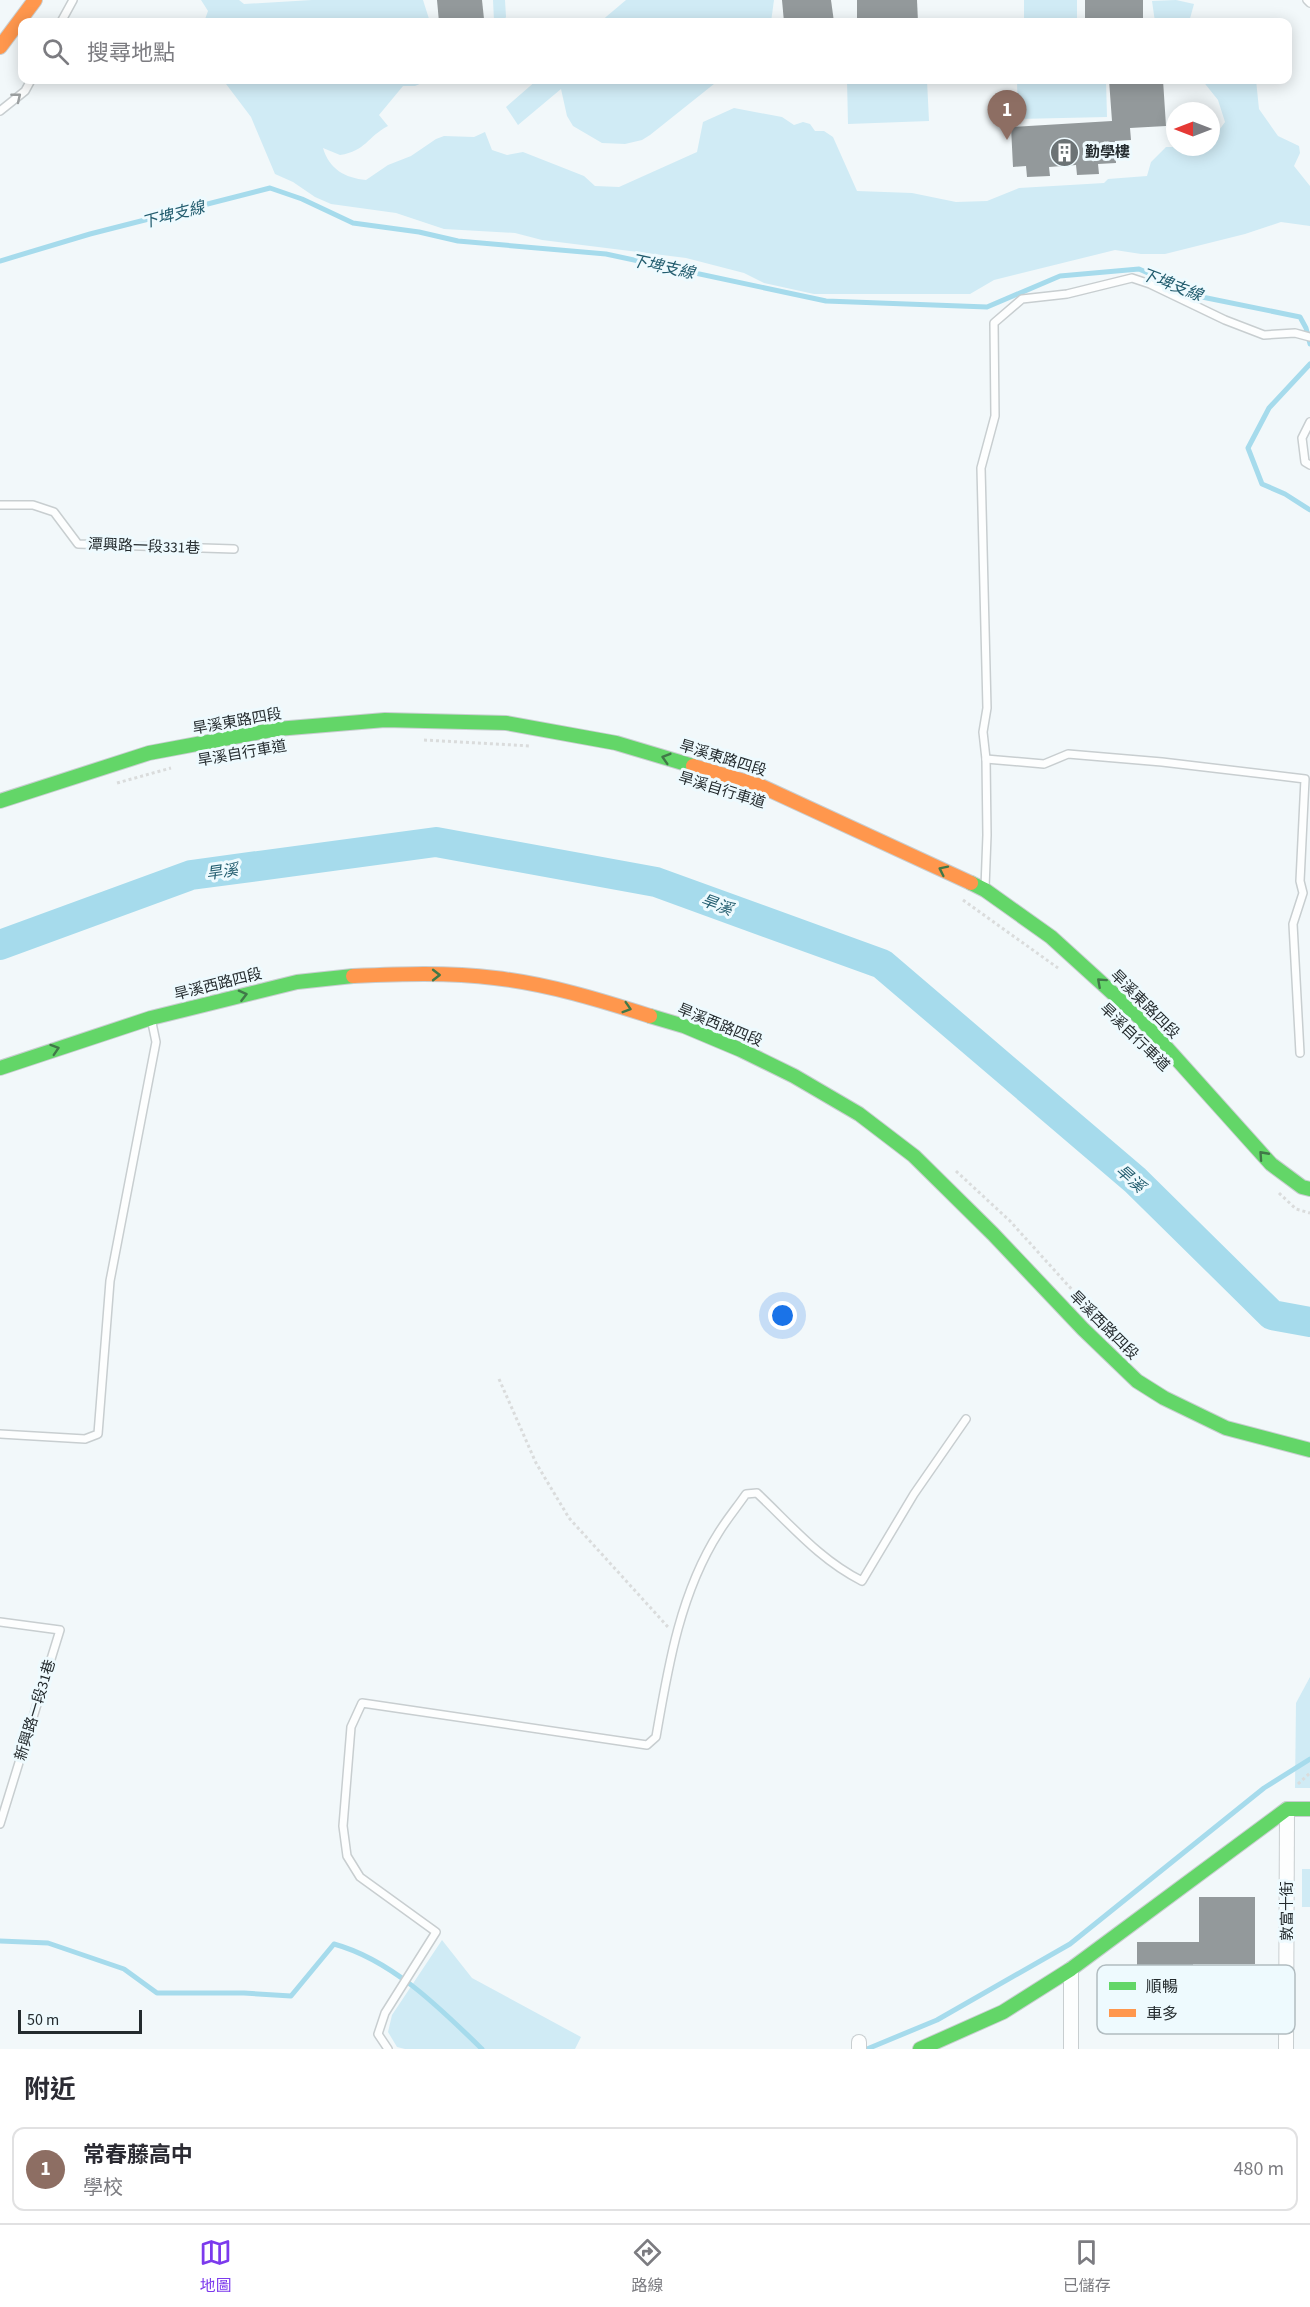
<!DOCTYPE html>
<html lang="zh-TW">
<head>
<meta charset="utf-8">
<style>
	body { margin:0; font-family:"Source Sans 3","Noto Sans TC",sans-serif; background:#f2f2f3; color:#2b2b33 }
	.compass { position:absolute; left:1166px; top:102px; width:54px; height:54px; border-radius:50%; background:#fff; box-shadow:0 3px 15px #0003; rotate:270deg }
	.scale { position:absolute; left:18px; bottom:15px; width:124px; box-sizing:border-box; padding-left:6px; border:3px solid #242b2e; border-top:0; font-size:16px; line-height:21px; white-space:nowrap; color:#242b2e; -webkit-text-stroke:4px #eefafe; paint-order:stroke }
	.you { position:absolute; left:783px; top:1316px; width:21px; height:21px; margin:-15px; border:4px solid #fff; border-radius:50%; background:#1a73e8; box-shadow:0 0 0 9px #1a73e833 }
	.badge { display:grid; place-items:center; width:39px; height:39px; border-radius:50%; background:#7c3aed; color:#fff; font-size:20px; font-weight:700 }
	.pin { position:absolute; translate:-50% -50px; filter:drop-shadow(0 2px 3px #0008) }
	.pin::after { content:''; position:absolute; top:32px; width:21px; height:18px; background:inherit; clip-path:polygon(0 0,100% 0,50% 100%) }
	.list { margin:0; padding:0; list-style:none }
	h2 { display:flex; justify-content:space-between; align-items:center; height:78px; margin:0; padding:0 24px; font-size:26px }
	h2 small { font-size:20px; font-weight:400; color:#7c7c81 }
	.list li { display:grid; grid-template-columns:39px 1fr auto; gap:18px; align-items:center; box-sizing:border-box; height:84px; margin:0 12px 12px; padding:0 12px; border:2px solid #e1e1e2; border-radius:12px }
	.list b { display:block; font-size:22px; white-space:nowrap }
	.list p { margin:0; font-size:20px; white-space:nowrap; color:#7c7c81 }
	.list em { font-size:20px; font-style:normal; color:#7c7c81 }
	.icon { flex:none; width:33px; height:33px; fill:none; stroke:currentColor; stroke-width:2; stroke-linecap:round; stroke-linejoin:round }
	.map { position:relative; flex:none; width:1310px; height:2049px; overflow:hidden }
	.search { position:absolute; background:#fff; box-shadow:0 3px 15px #0003; left:18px; right:18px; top:18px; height:66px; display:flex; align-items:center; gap:15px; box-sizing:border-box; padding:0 21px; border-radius:12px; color:#7c7c81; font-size:22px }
	.sheet { height:174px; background:#fff }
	nav { display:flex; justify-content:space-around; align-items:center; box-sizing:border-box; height:84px; border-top:2px solid #e1e1e2; background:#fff; font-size:16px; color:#7c7c81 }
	nav a { display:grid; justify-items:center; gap:3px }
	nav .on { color:#7c3aed }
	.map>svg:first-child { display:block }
</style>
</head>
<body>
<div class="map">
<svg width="1310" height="2049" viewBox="0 0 1310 2049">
	<rect width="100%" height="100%" fill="#f2f8fa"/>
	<g fill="#d0ebf5">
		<path d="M201 0H239L244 4 312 0H423L430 22H204L208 11Z"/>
		<path d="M493 0H505L506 17 503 22H490L494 21Z"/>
		<path d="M626 0H774L771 22H600Z"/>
		<rect x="1024" y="0" width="53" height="22"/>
		<path d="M1176 0 1194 4 1189 22H1155L1152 1Z"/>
		<path d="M223 80H429L415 86H403L379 115 388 126C367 137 366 151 340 155L323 148C329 169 345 178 366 180L388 165 411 156 436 139 444 136 474 137 485 132 492 150 507 155 523 152 584 176 595 186 619 187 697 152 703 122 734 108 782 117 794 125 803 122 810 124 815 131H824L833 137 857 191 912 193 956 202 987 201 1019 188 1104 183 1108 179 1147 176 1151 162 1166 147H1211V141L1225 122 1218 100 1202 80H1256L1259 109 1278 136 1299 146 1300 153 1294 166 1310 186V226L1281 222 1245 234 1165 254H1141L1115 250 994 280 970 294H814L764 283 744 273 686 258 542 240 515 233 444 229 396 213 331 204 315 197 293 182 275 174 251 117Z"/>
		<path d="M537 80H719L650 135 642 140 625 144 602 143 573 126 567 116 561 89 518 125 506 107Z"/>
		<path d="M847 80H927L929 121 848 124Z"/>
		<path d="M1017 80H1106L1107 117 1018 119Z"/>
		<path d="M1310 1677V1788H1295L1296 1703Z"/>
		<rect x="1302" y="1869" width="8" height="38"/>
		<path d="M442 1940 472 1978 581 2037 575 2049H405L397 2047 388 2032 392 2015Z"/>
	</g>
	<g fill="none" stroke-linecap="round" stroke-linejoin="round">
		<g stroke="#a6dbec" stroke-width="5">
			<path d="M0 261 90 234 270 188 302 199 353 223 419 232 458 241 606 254 826 301 987 307 1060 276 1139 269 1202 297 1300 317 1306 328 1310 344"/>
			<path d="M1310 364 1269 408 1248 448 1262 484 1285 494 1310 510"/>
			<path d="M0 1941 48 1943 124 1969 157 1993H244L291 1996 334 1944C392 1960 440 2008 482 2049"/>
			<path d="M867 2049 937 2020 1070 1944 1264 1788 1310 1759"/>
		</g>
		<path stroke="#a6dbec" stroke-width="30" d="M0 945 191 875 436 842 656 882 882 964 1135 1180 1272 1315 1310 1322"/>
	</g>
	<g fill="#93999b">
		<path d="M437 0H482L484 19 439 22Z"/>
		<path d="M782 0H831L834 22H784Z"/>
		<path d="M857 0H917L918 22H857Z"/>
		<rect x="1085" y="0" width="58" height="22"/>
		<path d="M1109 80H1163L1166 126 1130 128 1131 140 1115 141 1116 163 1098 164 1099 174 1077 175 1076 165 1049 167 1050 176 1027 177 1026 166 1013 167 1011 127 1112 121Z"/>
		<path d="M1199 1897H1255V1964H1193V2018H1106L1108 1970H1137V1942H1199Z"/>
	</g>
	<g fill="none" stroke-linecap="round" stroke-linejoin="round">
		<defs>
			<g id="lane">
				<path d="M1307 0 1310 3"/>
				<path d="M61 22 73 0"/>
				<path d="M0 111 25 91 31 80"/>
				<path d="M1310 422 1302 438 1305 462 1310 465"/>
				<path d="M0 505H33L54 512 78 544 234 549"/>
				<path d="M986 759 1044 764 1068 754 1162 762 1305 779 1300 881 1303 893 1293 924 1300 1053"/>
				<path d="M985 888 987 835 986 759 983 732 987 708 981 468 995 416 994 323 1022 299 1067 294 1132 278 1150 284 1225 320 1264 335 1295 333 1310 337"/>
				<path d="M0 1434 85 1439 98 1434 110 1281 156 1042 151 1018"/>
				<path d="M0 1622 60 1630 0 1824"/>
				<path d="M388 2049 378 2034 385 2013 436 1932 360 1877 347 1856 343 1826 351 1727 362 1703 647 1745 656 1737C668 1667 680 1593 719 1532 727 1519 737 1507 746 1494L757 1493C791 1525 820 1560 862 1581L914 1494 966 1419"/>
			</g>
			<g id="street">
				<path d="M1071 1969V2049"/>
				<path d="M859 2049V2042"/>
				<path d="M1286 2049 1287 1809"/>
			</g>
			<g id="fast">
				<path d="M0 801 149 753 277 729 385 720 506 723 616 743 693 766"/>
				<path d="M971 883 985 890 1051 937 1139 1017 1271 1164 1302 1187 1310 1189"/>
				<path d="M650 1016 684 1026 741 1050 794 1076 859 1114 914 1156 993 1234 1083 1329 1137 1381 1164 1398 1226 1428 1310 1450"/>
				<path d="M0 1068 151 1018 297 982 353 976"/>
				<path d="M920 2049 1003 2012 1071 1969 1287 1809H1310"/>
			</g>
			<g id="slow">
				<path d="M0 47 35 0"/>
				<path d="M693 766 761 786 971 883"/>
				<path d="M353 976C400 974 448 972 495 978 548 984 600 1000 650 1016"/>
			</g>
		</defs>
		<use href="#lane" stroke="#c8ced0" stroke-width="10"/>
		<use href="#street" stroke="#c8ced0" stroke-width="16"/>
		<use href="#fast" stroke="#c8ced0" stroke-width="16"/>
		<use href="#slow" stroke="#c8ced0" stroke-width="16"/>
		<g stroke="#dadcdc" stroke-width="3" stroke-dasharray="3 3" stroke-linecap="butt">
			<path d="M424 740 531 746"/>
			<path d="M117 783 171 768"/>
			<path d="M963 900 1058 968"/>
			<path d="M956 1171 1010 1221 1075 1293"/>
			<path d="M1279 1193 1296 1209 1310 1213"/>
			<path d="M499 1379 536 1463 569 1518 668 1627"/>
			<path d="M1298 1784 1310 1773"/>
		</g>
		<use href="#lane" stroke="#fdfefe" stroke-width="7"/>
		<use href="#street" stroke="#fdfefe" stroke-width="14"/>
		<use href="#fast" stroke="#63d668" stroke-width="14"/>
		<use href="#slow" stroke="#ff974d" stroke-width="14"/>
	</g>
	<defs><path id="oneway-chevron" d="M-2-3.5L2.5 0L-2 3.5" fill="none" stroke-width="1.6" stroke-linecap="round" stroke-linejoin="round" transform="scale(1.5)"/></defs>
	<use stroke="#9b9fa0" href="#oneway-chevron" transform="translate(17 97) rotate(-39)"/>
	<g stroke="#407848">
		<use href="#oneway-chevron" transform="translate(666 758) rotate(-163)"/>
		<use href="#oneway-chevron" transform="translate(943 870) rotate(-154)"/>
		<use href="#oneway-chevron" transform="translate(436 975)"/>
		<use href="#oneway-chevron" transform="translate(1101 982) rotate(-138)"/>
		<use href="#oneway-chevron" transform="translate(243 995) rotate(-14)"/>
		<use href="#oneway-chevron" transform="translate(627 1008) rotate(17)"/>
		<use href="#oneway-chevron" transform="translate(55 1049) rotate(-18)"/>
		<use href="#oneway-chevron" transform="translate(1263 1155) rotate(-132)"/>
	</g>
	<defs>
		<symbol id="building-disc" viewBox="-11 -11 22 22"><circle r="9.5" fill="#6c7375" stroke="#eefafe"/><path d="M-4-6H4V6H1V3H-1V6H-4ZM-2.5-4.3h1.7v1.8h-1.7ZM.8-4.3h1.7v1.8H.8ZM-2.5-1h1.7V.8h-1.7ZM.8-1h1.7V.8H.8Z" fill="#fff"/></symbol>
	</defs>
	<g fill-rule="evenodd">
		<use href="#building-disc" x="1048" y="136" width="33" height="33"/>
	</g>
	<g text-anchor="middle" stroke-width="6" stroke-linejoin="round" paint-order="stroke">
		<g font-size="15" font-weight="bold" fill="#242b2e" stroke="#eefafe" text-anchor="start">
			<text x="1085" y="157">勤學樓</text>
		</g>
		<g font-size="15" fill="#242b2e" stroke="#eefafe">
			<text transform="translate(144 546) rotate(2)" y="5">潭興路一段331巷</text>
			<text transform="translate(237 721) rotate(-10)" y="5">旱溪東路四段</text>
			<text transform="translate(242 753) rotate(-10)" y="5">旱溪自行車道</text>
			<text transform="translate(723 758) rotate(17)" y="5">旱溪東路四段</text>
			<text transform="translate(722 790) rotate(17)" y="5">旱溪自行車道</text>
			<text transform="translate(218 984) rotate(-14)" y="5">旱溪西路四段</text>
			<text transform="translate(1145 1004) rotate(45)" y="5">旱溪東路四段</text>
			<text transform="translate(720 1025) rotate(22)" y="5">旱溪西路四段</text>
			<text transform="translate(1135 1037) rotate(44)" y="5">旱溪自行車道</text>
			<text transform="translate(1104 1325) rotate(45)" y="5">旱溪西路四段</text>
			<text transform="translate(35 1710) rotate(-73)" y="5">新興路一段31巷</text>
			<text transform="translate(1287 1911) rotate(-90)" y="5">敦富十街</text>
		</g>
		<g font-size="16" font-style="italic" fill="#235d6f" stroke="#eefafe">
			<text transform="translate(173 214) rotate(-15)" y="6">下埤支線</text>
			<text transform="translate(663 266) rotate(12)" y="6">下埤支線</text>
			<text transform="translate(1172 284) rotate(21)" y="6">下埤支線</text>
			<text transform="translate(222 871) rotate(-8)" y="6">旱溪</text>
			<text transform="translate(717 904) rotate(20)" y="6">旱溪</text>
			<text transform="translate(1131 1178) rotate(42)" y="6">旱溪</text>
		</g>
	</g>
	<rect x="1097" y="1965" width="198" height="69" rx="9" fill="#eefafe" stroke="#b1bcc0" stroke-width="1.5"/>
	<rect x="1109" y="1982" width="27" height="8" fill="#63d668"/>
	<rect x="1109" y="2009" width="27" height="8" fill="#ff974d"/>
	<g font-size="16" fill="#242b2e">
		<text x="1146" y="1992">順暢</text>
		<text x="1146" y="2019">車多</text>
	</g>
</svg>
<svg class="compass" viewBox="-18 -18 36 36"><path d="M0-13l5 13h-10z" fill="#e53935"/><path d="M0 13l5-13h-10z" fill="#7c7c81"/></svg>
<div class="scale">50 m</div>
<div class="you"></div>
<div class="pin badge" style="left:1007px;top:140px;background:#8d6e63">1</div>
<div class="search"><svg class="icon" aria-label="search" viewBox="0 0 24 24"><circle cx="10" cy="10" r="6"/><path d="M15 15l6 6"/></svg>搜尋地點</div>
</div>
<section class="sheet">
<h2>附近<small></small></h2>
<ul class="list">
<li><span class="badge" style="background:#8d6e63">1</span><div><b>常春藤高中</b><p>學校</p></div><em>480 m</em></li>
</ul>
</section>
<nav>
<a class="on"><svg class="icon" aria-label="map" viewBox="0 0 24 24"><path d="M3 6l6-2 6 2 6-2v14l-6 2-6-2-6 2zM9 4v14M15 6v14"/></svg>地圖</a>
<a><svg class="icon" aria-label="directions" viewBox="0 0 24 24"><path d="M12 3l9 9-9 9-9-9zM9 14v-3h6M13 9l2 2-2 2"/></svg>路線</a>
<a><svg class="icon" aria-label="saved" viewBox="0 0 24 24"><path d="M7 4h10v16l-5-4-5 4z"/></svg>已儲存</a>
</nav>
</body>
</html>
